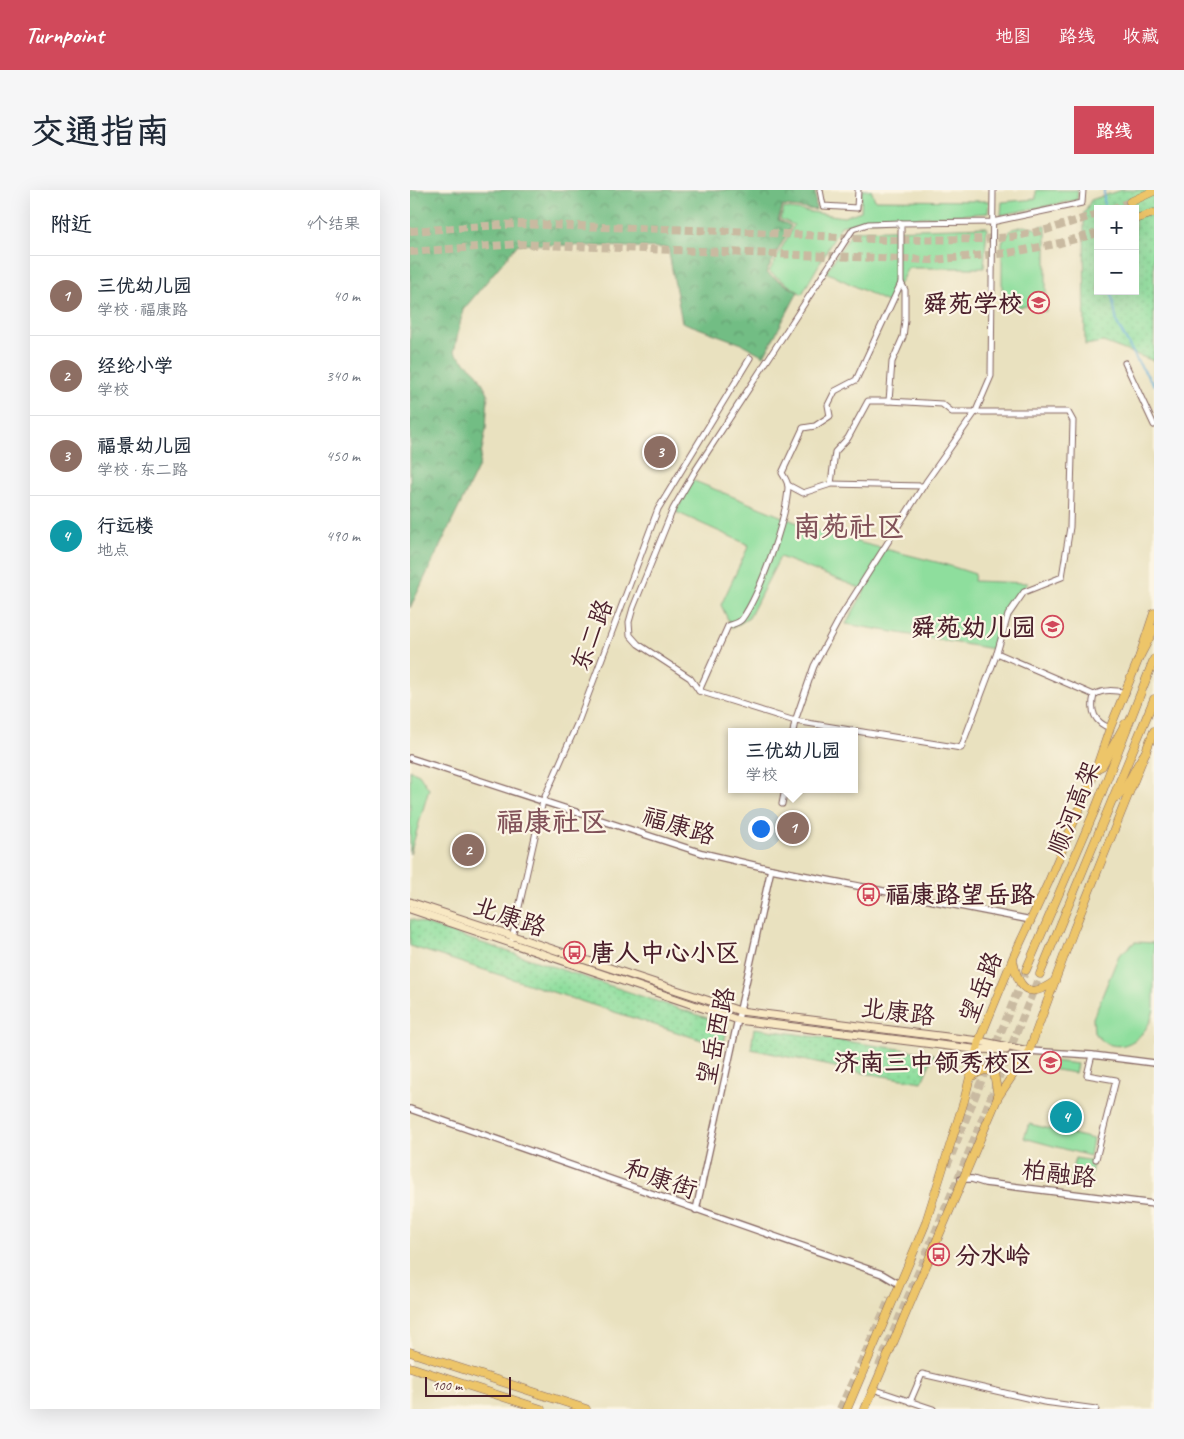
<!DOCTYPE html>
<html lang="zh">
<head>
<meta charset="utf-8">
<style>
	body { margin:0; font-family:Caveat,"LXGW WenKai TC",sans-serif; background:#f6f6f7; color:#1f2937 }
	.controls { position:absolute; right:15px; top:15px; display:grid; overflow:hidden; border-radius:0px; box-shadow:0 5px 20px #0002 }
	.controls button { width:45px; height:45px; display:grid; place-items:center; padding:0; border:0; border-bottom:1px solid #e0e1e3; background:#fff; color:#1f2937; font:25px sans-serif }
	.scale { position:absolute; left:15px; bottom:12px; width:86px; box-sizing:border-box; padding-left:5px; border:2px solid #4a1f2b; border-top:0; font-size:14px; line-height:18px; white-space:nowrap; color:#4a1f2b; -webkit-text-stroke:4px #fcf5e5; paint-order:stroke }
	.you { position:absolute; left:350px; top:638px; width:18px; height:18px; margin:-12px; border:4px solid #fff; border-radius:50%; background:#1a73e8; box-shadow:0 0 0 8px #1a73e833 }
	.badge { display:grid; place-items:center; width:32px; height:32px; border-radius:50%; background:#d1495b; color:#fff; font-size:16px; font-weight:700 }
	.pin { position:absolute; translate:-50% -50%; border:2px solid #fff; box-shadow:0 1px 5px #0006 }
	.popup { position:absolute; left:318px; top:538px; width:130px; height:65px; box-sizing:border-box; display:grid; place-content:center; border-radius:0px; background:#fff; filter:drop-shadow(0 1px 4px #0005); font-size:16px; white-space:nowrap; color:#747a83 }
	.popup b { font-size:19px; color:#1f2937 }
	.popup::after { content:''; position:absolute; left:50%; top:100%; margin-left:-10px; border:10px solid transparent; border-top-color:#fff }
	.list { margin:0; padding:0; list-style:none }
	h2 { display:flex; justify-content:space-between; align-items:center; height:65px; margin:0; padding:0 20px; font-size:21px }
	h2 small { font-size:16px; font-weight:400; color:#747a83 }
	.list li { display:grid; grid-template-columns:32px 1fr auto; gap:15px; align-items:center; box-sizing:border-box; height:80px; padding:0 20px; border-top:1px solid #e0e1e3 }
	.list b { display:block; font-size:19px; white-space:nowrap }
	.list p { margin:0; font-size:16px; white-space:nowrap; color:#747a83 }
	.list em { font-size:16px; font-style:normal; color:#747a83 }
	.map { position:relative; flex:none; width:744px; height:1219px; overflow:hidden; border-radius:0px }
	header { display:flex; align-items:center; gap:30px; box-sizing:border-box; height:70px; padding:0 25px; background:#d1495b; color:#fff }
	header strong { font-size:24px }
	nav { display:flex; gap:28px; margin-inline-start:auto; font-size:18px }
	.intro { display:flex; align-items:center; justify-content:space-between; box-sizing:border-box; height:120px; padding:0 30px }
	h1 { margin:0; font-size:35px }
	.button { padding:12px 22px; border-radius:0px; background:#d1495b; color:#fff; font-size:18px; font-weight:700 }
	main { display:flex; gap:30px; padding:0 30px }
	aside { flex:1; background:#fff; border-radius:0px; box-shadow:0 5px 20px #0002 }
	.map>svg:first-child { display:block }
</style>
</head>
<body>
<header>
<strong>Turnpoint</strong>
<nav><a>地图</a><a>路线</a><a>收藏</a></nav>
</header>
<div class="intro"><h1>交通指南</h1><a class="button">路线</a></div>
<main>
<aside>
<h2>附近<small>4个结果</small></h2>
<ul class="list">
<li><span class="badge" style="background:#8d6e63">1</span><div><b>三优幼儿园</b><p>学校 · 福康路</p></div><em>40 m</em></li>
<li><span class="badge" style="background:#8d6e63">2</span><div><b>经纶小学</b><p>学校</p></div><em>340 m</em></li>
<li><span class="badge" style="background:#8d6e63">3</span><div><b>福景幼儿园</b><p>学校 · 东二路</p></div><em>450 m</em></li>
<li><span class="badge" style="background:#0f9aa8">4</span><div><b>行远楼</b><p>地点</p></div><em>490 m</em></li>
</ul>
</aside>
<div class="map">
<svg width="744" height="1219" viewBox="0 0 744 1219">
	<defs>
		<pattern id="grass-dots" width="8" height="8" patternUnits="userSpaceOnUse" patternTransform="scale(1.25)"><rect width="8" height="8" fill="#8ede9d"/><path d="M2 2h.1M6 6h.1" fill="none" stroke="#7cbe87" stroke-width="1.8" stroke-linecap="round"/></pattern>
		<pattern id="forest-crowns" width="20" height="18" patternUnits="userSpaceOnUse" patternTransform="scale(1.25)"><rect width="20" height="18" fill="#72bd84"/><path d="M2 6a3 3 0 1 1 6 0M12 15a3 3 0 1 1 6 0" fill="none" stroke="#60996c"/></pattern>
	</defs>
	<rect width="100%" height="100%" fill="#fcf5e5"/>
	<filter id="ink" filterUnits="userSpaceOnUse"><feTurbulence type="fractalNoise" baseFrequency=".02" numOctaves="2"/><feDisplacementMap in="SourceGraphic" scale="10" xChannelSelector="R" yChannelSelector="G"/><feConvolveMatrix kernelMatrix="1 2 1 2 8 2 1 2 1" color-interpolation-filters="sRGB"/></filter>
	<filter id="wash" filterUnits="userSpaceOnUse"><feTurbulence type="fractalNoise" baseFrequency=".0096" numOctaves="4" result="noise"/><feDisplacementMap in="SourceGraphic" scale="20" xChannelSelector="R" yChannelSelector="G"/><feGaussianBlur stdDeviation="1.12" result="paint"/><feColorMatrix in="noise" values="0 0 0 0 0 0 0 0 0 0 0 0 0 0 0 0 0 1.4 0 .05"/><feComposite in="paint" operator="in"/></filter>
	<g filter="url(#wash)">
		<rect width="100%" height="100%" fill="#e9e1bf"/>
		<g fill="url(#grass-dots)" stroke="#6c7e64" fill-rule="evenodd">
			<path d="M711 0H744V171L693 152 675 155 674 23 681 10ZM688 19H725V101H688Z"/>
			<path d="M0 729 318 835 313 857 0 756Z"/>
			<path d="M344 838 511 862 524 864 512 892 453 883 341 859Z"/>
		</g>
		<path fill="url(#forest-crowns)" stroke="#5e6e58" d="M0 0H405L406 20 373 16 368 30 381 36 356 83 388 102 354 166 332 154 272 132 258 58 108 54 53 120 44 162 67 183 78 203 76 239 69 276 0 418Z"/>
		<g fill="#8ede9d" stroke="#6c7e64">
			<path d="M452 0H461L465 10 579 11 578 23 454 31 431 36 392 104 359 82 384 35 370 29 374 18 434 27 451 21Z"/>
			<path d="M626 0H668L667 10 591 25 592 12 626 9Z"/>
			<path d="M614 36 624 38 630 42V36H636V121H628V111C619 119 598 119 592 106V52L602 39Z"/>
			<path d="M577 37 574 78H498L479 113 416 82 443 41Z"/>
			<path d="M282 290 412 343 534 374 565 384 564 391 618 393C598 415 592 431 583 459L436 434 455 400 370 367 339 428 322 438 311 415 339 355 266 322Z"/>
			<path d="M0 580 9 584 19 599 0 664Z"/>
			<path d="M725 752 744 753C744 774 744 797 744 818 741 840 719 864 696 853 692 851 688 846 684 843L683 828 709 765Z"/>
			<path d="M636 870 667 874 665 883 634 878Z"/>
			<path d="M619 934 683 949 680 966 614 948Z"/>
			<path d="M665 968 684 971 678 995 659 991Z"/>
		</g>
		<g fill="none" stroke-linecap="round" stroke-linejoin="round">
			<g stroke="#61adda" stroke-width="2">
				<path d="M694 19V0"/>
				<path d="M701 101 707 133 728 172 744 195"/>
			</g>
		</g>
	</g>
	<g filter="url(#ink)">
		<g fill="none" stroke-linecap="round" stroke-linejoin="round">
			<g stroke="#c9baa1" stroke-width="8" stroke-dasharray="8 4" stroke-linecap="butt">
				<path d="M701 19 720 12"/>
				<path d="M0 41 106 34 343 42 479 50 571 49 601 47 636 40 688 24"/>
				<path d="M0 62 108 54 521 70 599 63 650 53 688 43"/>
				<path d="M537 976 616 780"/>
				<path d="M469 1176 559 962 630 784"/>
				<path d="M430 1219 480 1108"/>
			</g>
			<defs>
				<g id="minor">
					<path d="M410 0 413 16 447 18 448 0"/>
					<path d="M583 0 581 186 566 221 516 292 431 426 404 476 385 531 551 558 587 463 684 505"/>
					<path d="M715 173 744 235"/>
					<path d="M479 211 532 214 542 222H658L663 231 660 337 652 387 614 402 598 425 587 463"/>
					<path d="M421 294 513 296"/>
					<path d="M378 295 393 303 421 294 425 262 438 248 458 211H479L482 172 493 147 495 130V100L491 93"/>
					<path d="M289 501 280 488 228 454 220 445 219 432 223 418 263 319 285 281 443 39 458 34 491 33"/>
					<path d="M700 538C684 532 680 521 684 505 694 499 704 500 716 503"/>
					<path d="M383 542 385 531 289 501 318 436C323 434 329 433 332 429 350 404 377 328 378 297 378 292 375 288 372 283L393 238 405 236 420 226 418 215 425 201 446 190 491 93V33L582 32 672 13 673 0"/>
					<path d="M372 614 375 599"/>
					<path d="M102 748 133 611 168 532 248 319 340 168"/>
					<path d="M682 865 677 885 706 890 686 969"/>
					<path d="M463 1199 523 1219"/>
					<path d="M500 1212 512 1184 634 1212 686 1219"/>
				</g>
				<g id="tertiary">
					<path d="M0 568 292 663 361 679 621 730"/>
					<path d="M619 861 682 865 744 873"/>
					<path d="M0 919 472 1084 489 1094"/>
					<path d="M551 989H562L575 993 744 1014"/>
					<path d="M286 1020 361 679"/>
				</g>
				<g id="secondary">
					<path d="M0 712 330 821 569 851 619 861"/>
					<path d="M0 719 328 830 563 859 596 860"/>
				</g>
				<g id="primary">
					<path d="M603 770C608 798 618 811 645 791"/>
					<path d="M561 887C569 882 575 877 584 883L588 907"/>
					<path d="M0 1162 176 1219"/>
					<path d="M0 1177 131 1219"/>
					<path d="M437 1219 515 1035 554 911 569 851 603 768 639 691 686 579 700 538 729 468 744 423"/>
					<path d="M455 1219 588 907 619 861 664 739 744 541"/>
				</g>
				<g id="trunk">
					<path d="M720 12 744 1"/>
					<path d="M728 28 744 23"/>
					<path d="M729 468 744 439"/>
					<path d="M686 579 692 576 715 534"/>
					<path d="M703 609C718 601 724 576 736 562"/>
					<path d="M616 780 685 620 744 469"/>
					<path d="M630 784 744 509"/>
				</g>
			</defs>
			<use href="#minor" stroke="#82635f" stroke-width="7"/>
			<use href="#tertiary" stroke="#82635f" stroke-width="8"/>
			<use href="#secondary" stroke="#82635f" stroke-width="9"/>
			<use href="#primary" stroke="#82635f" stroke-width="9"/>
			<use href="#trunk" stroke="#82635f" stroke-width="9"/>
			<use href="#minor" stroke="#fff" stroke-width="5"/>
			<use href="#tertiary" stroke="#fff" stroke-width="5.5"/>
			<use href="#secondary" stroke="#f8e8c3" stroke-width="7"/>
			<use href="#primary" stroke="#edc569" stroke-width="8"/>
			<use href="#trunk" stroke="#edc569" stroke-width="8"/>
		</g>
	</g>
	<defs>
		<symbol id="school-ring" viewBox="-11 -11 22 22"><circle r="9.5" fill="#fcf5e5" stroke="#d1495b" stroke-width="1.5"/><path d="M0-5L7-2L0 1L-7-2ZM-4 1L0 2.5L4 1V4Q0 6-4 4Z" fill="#d1495b"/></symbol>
		<symbol id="bus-ring" viewBox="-11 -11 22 22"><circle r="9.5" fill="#fcf5e5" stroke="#d1495b" stroke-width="1.5"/><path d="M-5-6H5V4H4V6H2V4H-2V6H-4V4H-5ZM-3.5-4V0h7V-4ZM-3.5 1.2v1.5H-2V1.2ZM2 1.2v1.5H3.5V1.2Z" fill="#d1495b"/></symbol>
	</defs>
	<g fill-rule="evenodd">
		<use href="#school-ring" x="616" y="100" width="25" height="25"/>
		<use href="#school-ring" x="630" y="424" width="25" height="25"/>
		<use href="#bus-ring" x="446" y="692" width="25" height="25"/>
		<use href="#bus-ring" x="152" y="750" width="25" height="25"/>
		<use href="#school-ring" x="628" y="860" width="25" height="25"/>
		<use href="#bus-ring" x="516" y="1052" width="25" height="25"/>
	</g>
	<g text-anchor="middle" stroke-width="4.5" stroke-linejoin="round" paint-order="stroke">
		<g font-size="25" font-weight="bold" fill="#4a1f2b" stroke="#fcf5e5" text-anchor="end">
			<text x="613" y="122">舜苑学校</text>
			<text x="626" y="446">舜苑幼儿园</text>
			<text x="475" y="713" text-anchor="start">福康路望岳路</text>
			<text x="180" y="771" text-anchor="start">唐人中心小区</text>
			<text x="624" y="881">济南三中领秀校区</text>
			<text x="545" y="1074" text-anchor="start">分水岭</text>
		</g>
		<g font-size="25" fill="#4a1f2b" stroke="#fcf5e5">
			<text transform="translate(181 445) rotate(-69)" y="9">东二路</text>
			<text transform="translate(663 618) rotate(-68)" y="9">顺河高架</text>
			<text transform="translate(269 635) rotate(17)" y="9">福康路</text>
			<text transform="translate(100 726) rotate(19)" y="9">北康路</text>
			<text transform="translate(570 797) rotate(-68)" y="9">望岳路</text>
			<text transform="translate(488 821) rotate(7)" y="9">北康路</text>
			<text transform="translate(305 846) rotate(-78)" y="9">望岳西路</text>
			<text transform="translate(649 983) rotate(7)" y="9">柏融路</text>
			<text transform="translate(251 988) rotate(19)" y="9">和康街</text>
		</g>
		<g font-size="28" font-weight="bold" fill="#82535a" stroke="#fcf5e5">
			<text x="439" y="346">南苑社区</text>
			<text x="142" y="641">福康社区</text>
		</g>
	</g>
</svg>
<div class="controls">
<button>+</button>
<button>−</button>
</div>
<div class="scale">100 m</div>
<div class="you"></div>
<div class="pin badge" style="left:383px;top:638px;background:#8d6e63">1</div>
<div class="popup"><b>三优幼儿园</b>学校</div>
<div class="pin badge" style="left:58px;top:660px;background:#8d6e63">2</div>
<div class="pin badge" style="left:250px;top:262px;background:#8d6e63">3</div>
<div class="pin badge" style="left:656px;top:927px;background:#0f9aa8">4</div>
</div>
</main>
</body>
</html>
